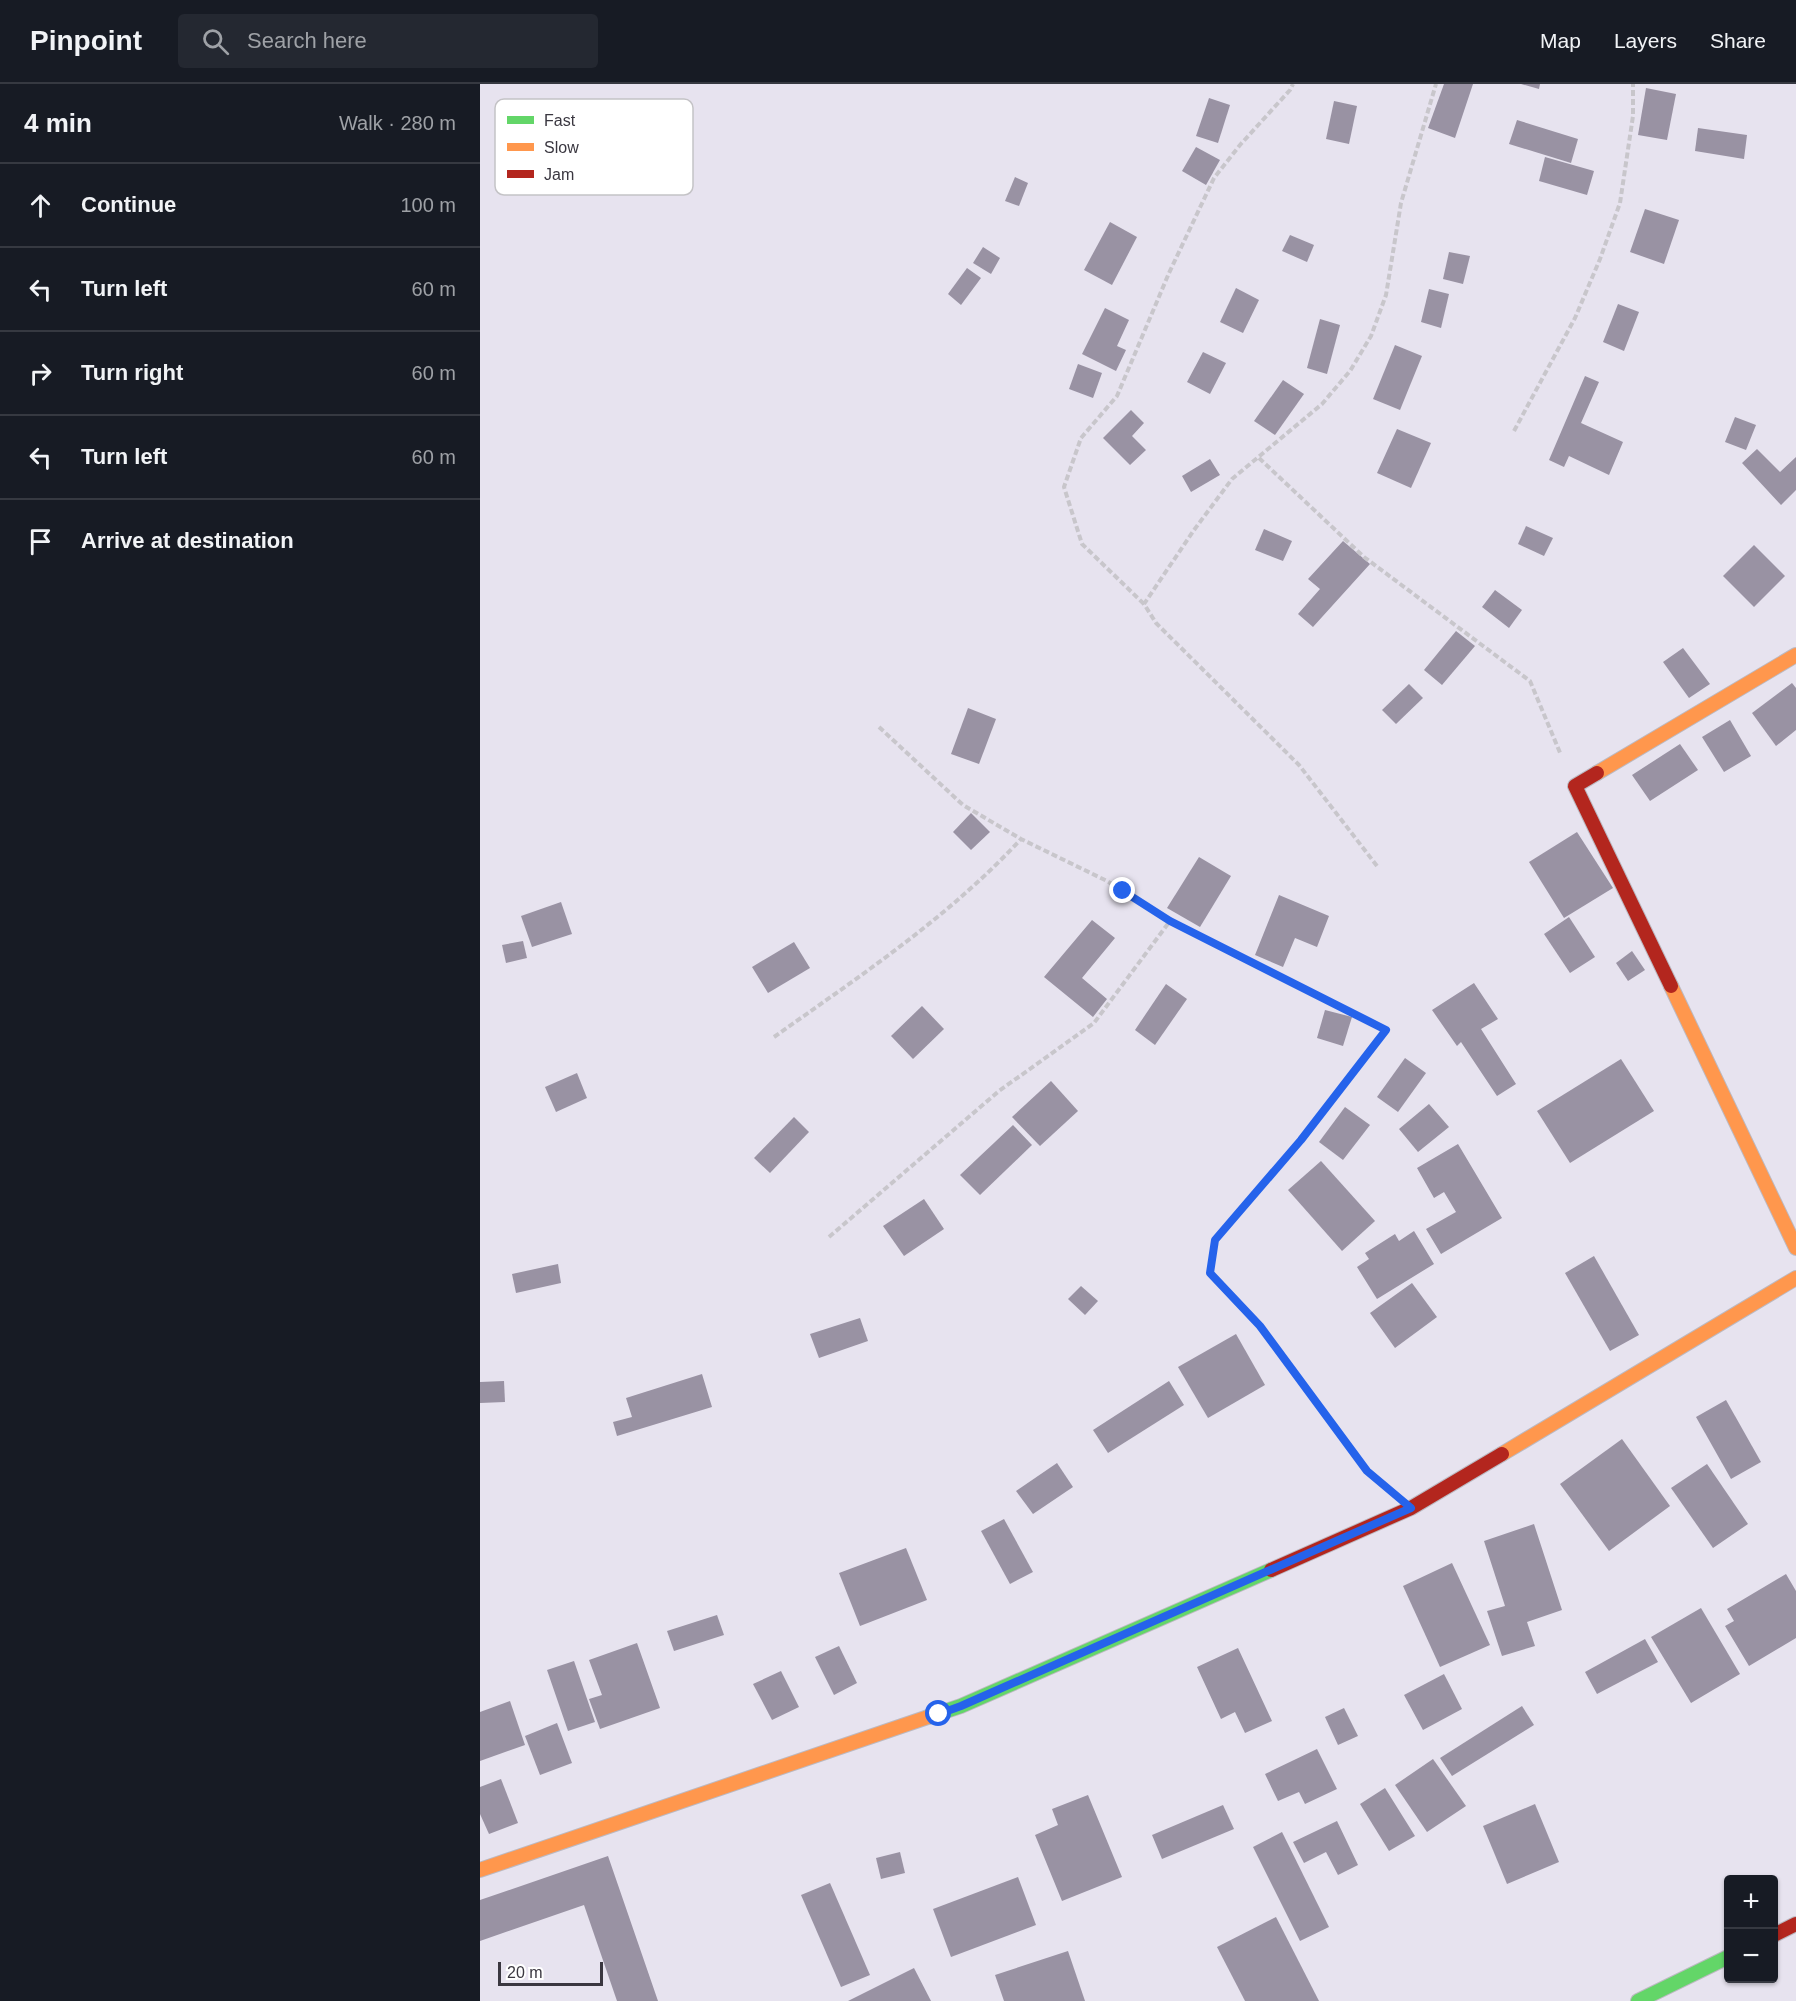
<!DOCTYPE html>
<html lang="en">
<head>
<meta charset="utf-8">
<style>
	body { margin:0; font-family:Helvetica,sans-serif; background:#242831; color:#f1f3f6 }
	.controls { position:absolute; right:18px; bottom:18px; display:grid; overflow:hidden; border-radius:6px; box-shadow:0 2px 4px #0004 }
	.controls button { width:54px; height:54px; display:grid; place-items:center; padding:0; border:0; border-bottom:2px solid #363941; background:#171b24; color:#f1f3f6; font:30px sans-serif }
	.scale { position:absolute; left:18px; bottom:15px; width:105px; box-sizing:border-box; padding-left:6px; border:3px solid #3a3740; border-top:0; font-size:16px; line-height:21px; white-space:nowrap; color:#3a3740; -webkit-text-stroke:4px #fff; paint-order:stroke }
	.stop { position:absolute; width:18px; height:18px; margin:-14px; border:4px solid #2563eb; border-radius:50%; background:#fff }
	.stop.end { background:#2563eb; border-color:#fff; box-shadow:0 2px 6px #0008 }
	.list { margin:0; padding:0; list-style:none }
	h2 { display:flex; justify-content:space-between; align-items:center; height:78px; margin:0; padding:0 24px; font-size:26px }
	h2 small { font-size:20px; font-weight:400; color:#9ea1a6 }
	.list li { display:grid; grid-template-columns:39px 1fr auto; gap:18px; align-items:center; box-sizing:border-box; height:84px; padding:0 24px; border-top:2px solid #363941 }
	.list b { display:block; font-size:22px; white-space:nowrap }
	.list em { font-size:20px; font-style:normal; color:#9ea1a6 }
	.icon { flex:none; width:33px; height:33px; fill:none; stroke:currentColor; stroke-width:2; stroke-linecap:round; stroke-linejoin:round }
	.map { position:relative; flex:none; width:1316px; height:1917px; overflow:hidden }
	header { display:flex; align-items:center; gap:36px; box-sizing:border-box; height:84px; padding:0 30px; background:#171b24; border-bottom:2px solid #363941 }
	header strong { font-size:28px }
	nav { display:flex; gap:33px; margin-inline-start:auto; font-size:21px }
	.search { width:420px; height:54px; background:#242831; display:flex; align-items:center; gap:15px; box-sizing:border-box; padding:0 21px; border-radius:6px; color:#9ea1a6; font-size:22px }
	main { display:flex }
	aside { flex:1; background:#171b24 }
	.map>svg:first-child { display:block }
</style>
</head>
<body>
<header>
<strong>Pinpoint</strong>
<div class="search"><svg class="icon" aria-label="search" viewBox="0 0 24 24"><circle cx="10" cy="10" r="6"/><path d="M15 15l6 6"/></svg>Search here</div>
<nav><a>Map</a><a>Layers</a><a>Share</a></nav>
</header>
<main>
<aside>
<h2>4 min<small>Walk · 280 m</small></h2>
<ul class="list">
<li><svg class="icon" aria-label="ahead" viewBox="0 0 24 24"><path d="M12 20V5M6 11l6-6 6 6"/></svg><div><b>Continue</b></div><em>100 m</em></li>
<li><svg class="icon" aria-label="left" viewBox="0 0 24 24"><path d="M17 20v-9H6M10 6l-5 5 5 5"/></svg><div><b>Turn left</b></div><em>60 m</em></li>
<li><svg class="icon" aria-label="right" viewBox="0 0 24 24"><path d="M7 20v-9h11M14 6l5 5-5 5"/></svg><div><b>Turn right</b></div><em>60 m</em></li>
<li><svg class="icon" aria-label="left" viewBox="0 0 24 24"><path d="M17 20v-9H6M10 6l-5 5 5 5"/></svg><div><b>Turn left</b></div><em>60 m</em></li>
<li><svg class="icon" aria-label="arrive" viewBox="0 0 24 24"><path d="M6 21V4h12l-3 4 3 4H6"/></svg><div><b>Arrive at destination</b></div></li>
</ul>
</aside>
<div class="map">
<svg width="1316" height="1917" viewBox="0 0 1316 1917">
	<rect width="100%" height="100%" fill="#e7e3ef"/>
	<g fill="#9992a3">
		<path d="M964 0H993L975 54 948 44Z"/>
		<path d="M1041 0H1060L1059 5Z"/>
		<path d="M1166 4 1196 10 1187 56 1158 51Z"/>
		<path d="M729 14 750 21 738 59 716 52Z"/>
		<path d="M854 17 877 22 869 60 846 55Z"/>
		<path d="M1037 36 1098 55 1091 79 1029 60Z"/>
		<path d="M1218 44 1267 51 1264 75 1215 67Z"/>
		<path d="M716 63 740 76 726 101 702 87Z"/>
		<path d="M1065 73 1114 87 1107 111 1059 97Z"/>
		<path d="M535 93 548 99 539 122 525 117Z"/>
		<path d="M1165 125 1199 136 1184 180 1150 168Z"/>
		<path d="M630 138 657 153 632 201 604 186Z"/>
		<path d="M810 151 834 161 827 178 802 167Z"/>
		<path d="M503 163 520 174 511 190 493 179Z"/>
		<path d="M969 168 990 172 983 200 963 195Z"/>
		<path d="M487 184 501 194 481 221 468 210Z"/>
		<path d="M756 204 779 216 763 249 740 238Z"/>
		<path d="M949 205 969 210 961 244 941 238Z"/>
		<path d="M1138 220 1159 228 1144 267 1123 258Z"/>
		<path d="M625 224 649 236 637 262 646 266 636 287 602 270Z"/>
		<path d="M840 235 860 241 847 290 827 284Z"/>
		<path d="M915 261 942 272 920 326 893 315Z"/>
		<path d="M723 268 746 279 730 310 707 298Z"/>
		<path d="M598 280 622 289 613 314 589 305Z"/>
		<path d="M1105 292 1119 298 1101 339 1143 358 1129 391 1089 372 1084 383 1069 376Z"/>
		<path d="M803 296 824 310 795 351 774 337Z"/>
		<path d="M651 326 664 339 652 352 666 366 650 381 623 354Z"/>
		<path d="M1255 333 1276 341 1266 366 1245 358Z"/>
		<path d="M917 345 951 359 931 404 897 389Z"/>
		<path d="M1277 365 1300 388 1316 373V406L1301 421 1262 379Z"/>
		<path d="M730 375 740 391 711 408 702 392Z"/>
		<path d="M1046 442 1073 454 1064 472 1038 460Z"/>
		<path d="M784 445 812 457 803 477 775 466Z"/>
		<path d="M863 457 890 480 833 543 818 530 840 505 828 495Z"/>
		<path d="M1274 461 1305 492 1274 523 1243 492Z"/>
		<path d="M1015 506 1042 526 1029 544 1002 523Z"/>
		<path d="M976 547 995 562 962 601 944 586Z"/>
		<path d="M1203 564 1230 600 1209 614 1183 578Z"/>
		<path d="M1312 599 1316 604V646L1296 662 1272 629Z"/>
		<path d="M929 600 943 614 916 640 902 626Z"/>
		<path d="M488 624 516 635 499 680 471 670Z"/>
		<path d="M1250 636 1271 672 1244 688 1222 653Z"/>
		<path d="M1200 660 1218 686 1170 717 1152 691Z"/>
		<path d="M491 729 510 748 491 766 473 748Z"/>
		<path d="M1097 748 1133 804 1084 834 1049 778Z"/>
		<path d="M719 773 751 792 720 843 687 824Z"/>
		<path d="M799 811 849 832 837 863 815 854 803 883 775 871Z"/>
		<path d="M81 818 92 850 52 863 41 832Z"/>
		<path d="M1089 833 1115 873 1090 889 1064 850Z"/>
		<path d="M612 836 635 854 602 894 627 915 613 933 564 893Z"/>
		<path d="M43 857 47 874 26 879 22 861Z"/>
		<path d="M314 858 330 884 288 909 272 883Z"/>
		<path d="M1152 867 1165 886 1148 897 1136 879Z"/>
		<path d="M994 899 1018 935 1001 945 1036 1000 1017 1012 981 958 977 962 952 926Z"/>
		<path d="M686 900 707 915 675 961 655 946Z"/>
		<path d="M442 922 464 945 433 975 411 952Z"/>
		<path d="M845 926 872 933 863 962 837 954Z"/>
		<path d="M925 974 946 989 918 1028 897 1013Z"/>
		<path d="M1141 975 1174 1027 1090 1079 1057 1027Z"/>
		<path d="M97 989 107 1014 76 1028 65 1003Z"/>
		<path d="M571 997 598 1027 560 1062 532 1033Z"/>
		<path d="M949 1020 969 1043 938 1068 919 1045Z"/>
		<path d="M865 1023 890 1041 863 1076 839 1058Z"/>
		<path d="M314 1033 329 1048 290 1089 274 1074Z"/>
		<path d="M533 1041 552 1061 500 1111 480 1091Z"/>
		<path d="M978 1060 1022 1134 961 1170 946 1145 976 1128 964 1108 954 1114 937 1084Z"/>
		<path d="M841 1077 895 1137 862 1167 808 1106Z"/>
		<path d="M444 1115 464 1145 424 1172 403 1142Z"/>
		<path d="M934 1147 954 1180 897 1215 877 1183 889 1175 885 1169 915 1150 919 1157Z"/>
		<path d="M1114 1172 1159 1251 1130 1267 1085 1189Z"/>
		<path d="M78 1180 81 1199 36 1209 32 1190Z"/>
		<path d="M932 1199 957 1233 915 1264 890 1229Z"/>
		<path d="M601 1202 618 1217 605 1231 588 1215Z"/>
		<path d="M380 1234 388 1257 339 1274 330 1250Z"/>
		<path d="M756 1250 785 1301 728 1334 698 1283Z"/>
		<path d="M222 1290 232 1323 137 1352 133 1338 152 1333 146 1314Z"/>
		<path d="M24 1297 25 1318 0 1319V1298Z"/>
		<path d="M689 1297 704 1321 628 1369 613 1346Z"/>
		<path d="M1246 1316 1281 1378 1251 1395 1216 1333Z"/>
		<path d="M1142 1355 1190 1422 1129 1467 1080 1400Z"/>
		<path d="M577 1379 593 1403 553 1430 536 1407Z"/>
		<path d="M1227 1380 1268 1440 1233 1464 1191 1404Z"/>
		<path d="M524 1435 553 1488 530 1500 501 1447Z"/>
		<path d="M1054 1440 1082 1526 1047 1538 1055 1562 1022 1572 1007 1527 1025 1522 1004 1457Z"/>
		<path d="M426 1464 447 1516 380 1542 359 1489Z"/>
		<path d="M972 1479 1010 1561 960 1583 923 1502Z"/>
		<path d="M1306 1490 1316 1507V1554L1269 1582 1245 1542 1254 1537 1247 1525Z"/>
		<path d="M1221 1524 1260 1590 1211 1619 1171 1553Z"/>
		<path d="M237 1531 244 1551 194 1567 187 1547Z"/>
		<path d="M1165 1555 1178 1578 1117 1610 1105 1588Z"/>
		<path d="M157 1559 180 1624 120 1645 109 1615 122 1611 109 1576Z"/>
		<path d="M359 1562 377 1599 354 1611 335 1573Z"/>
		<path d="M758 1564 792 1637 765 1649 755 1628 741 1635 717 1583Z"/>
		<path d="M94 1577 115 1638 88 1647 67 1586Z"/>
		<path d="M301 1587 319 1623 292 1636 273 1600Z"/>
		<path d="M964 1590 982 1625 943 1646 924 1611Z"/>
		<path d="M30 1617 45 1661 0 1677V1628Z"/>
		<path d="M1042 1622 1054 1641 972 1692 960 1674Z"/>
		<path d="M864 1624 878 1652 858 1661 845 1633Z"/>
		<path d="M77 1639 92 1679 60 1691 45 1652Z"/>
		<path d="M837 1665 857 1705 825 1720 819 1708 798 1717 785 1690Z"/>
		<path d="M953 1675 986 1722 947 1748 915 1701Z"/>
		<path d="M21 1695 38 1739 9 1750 0 1730V1703Z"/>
		<path d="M905 1704 935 1752 909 1767 880 1720Z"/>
		<path d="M608 1711 642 1793 582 1817 555 1751 578 1741 572 1725Z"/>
		<path d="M1055 1720 1079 1778 1027 1800 1003 1742Z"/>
		<path d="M743 1721 754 1745 682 1775 672 1751Z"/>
		<path d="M857 1737 878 1781 858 1791 846 1768 824 1779 813 1758Z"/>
		<path d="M802 1748 849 1843 820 1857 773 1763Z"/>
		<path d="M420 1768 425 1789 401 1795 396 1774Z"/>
		<path d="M128 1772 178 1917H137L104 1821 0 1857V1816Z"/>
		<path d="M538 1793 556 1841 471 1873 453 1825Z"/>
		<path d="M350 1799 390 1891 361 1903 321 1811Z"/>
		<path d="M796 1833 839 1917H765L737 1863Z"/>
		<path d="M588 1867 605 1917H524L515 1891Z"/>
		<path d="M434 1884 451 1917H368Z"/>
	</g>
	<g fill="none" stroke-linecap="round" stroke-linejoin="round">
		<defs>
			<g id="fast">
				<path d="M448 1633 481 1622 791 1486"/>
				<path d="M1158 1917 1248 1873"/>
			</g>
			<g id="slow">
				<path d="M1117 689 1316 571"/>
				<path d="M1191 902 1316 1164"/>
				<path d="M1022 1370 1316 1194"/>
				<path d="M0 1786 448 1633"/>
			</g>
			<g id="jam">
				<path d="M1117 689 1095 702 1191 902"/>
				<path d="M791 1486 931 1424 1022 1370"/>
				<path d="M1294 1851 1316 1840"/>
			</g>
		</defs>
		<use href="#fast" stroke="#bcb9c1" stroke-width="16"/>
		<use href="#slow" stroke="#bcb9c1" stroke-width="16"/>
		<use href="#jam" stroke="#bcb9c1" stroke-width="16"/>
		<g stroke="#c8c6cb" stroke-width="4" stroke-dasharray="6 3" stroke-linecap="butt">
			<path d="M1034 347 1095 234 1120 175 1140 119 1153 32V0"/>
			<path d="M779 374 884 473 1050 597 1081 671"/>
			<path d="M664 520 602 460 584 403 601 354 637 312 689 189 734 94 760 61 810 6 813 0"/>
			<path d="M399 643 483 721 541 755 627 797 690 837 906 946 821 1056 735 1156 730 1189 780 1242 887 1387 903 1400"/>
			<path d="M897 782 819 681 676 539 664 520 714 446 752 395 842 320 870 287 891 252 906 211 921 119 956 0"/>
			<path d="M294 953C380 892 469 833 541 755"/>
			<path d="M349 1153 519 1007 614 939 690 837"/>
		</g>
		<use href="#fast" stroke="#63d668" stroke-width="14"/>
		<use href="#slow" stroke="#ff974d" stroke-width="14"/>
		<use href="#jam" stroke="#b3261e" stroke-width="14"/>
	</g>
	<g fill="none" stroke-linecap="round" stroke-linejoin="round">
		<path stroke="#2563eb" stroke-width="8" d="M459 1630 481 1622 931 1424 887 1387 780 1242 730 1189 735 1156 821 1056 906 946 690 837 643 807"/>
	</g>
	<rect x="15" y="15" width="198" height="96" rx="9" fill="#fff" stroke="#c4c3c6" stroke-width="1.5"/>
	<rect x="27" y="32" width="27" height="8" fill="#63d668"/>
	<rect x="27" y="59" width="27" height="8" fill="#ff974d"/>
	<rect x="27" y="86" width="27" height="8" fill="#b3261e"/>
	<g font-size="16" fill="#3a3740">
		<text x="64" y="42">Fast</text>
		<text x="64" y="69">Slow</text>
		<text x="64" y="96">Jam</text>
	</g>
</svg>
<div class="controls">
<button>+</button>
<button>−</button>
</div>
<div class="scale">20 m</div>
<div class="stop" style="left:459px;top:1630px"></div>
<div class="stop end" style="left:643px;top:807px"></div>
</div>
</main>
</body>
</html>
